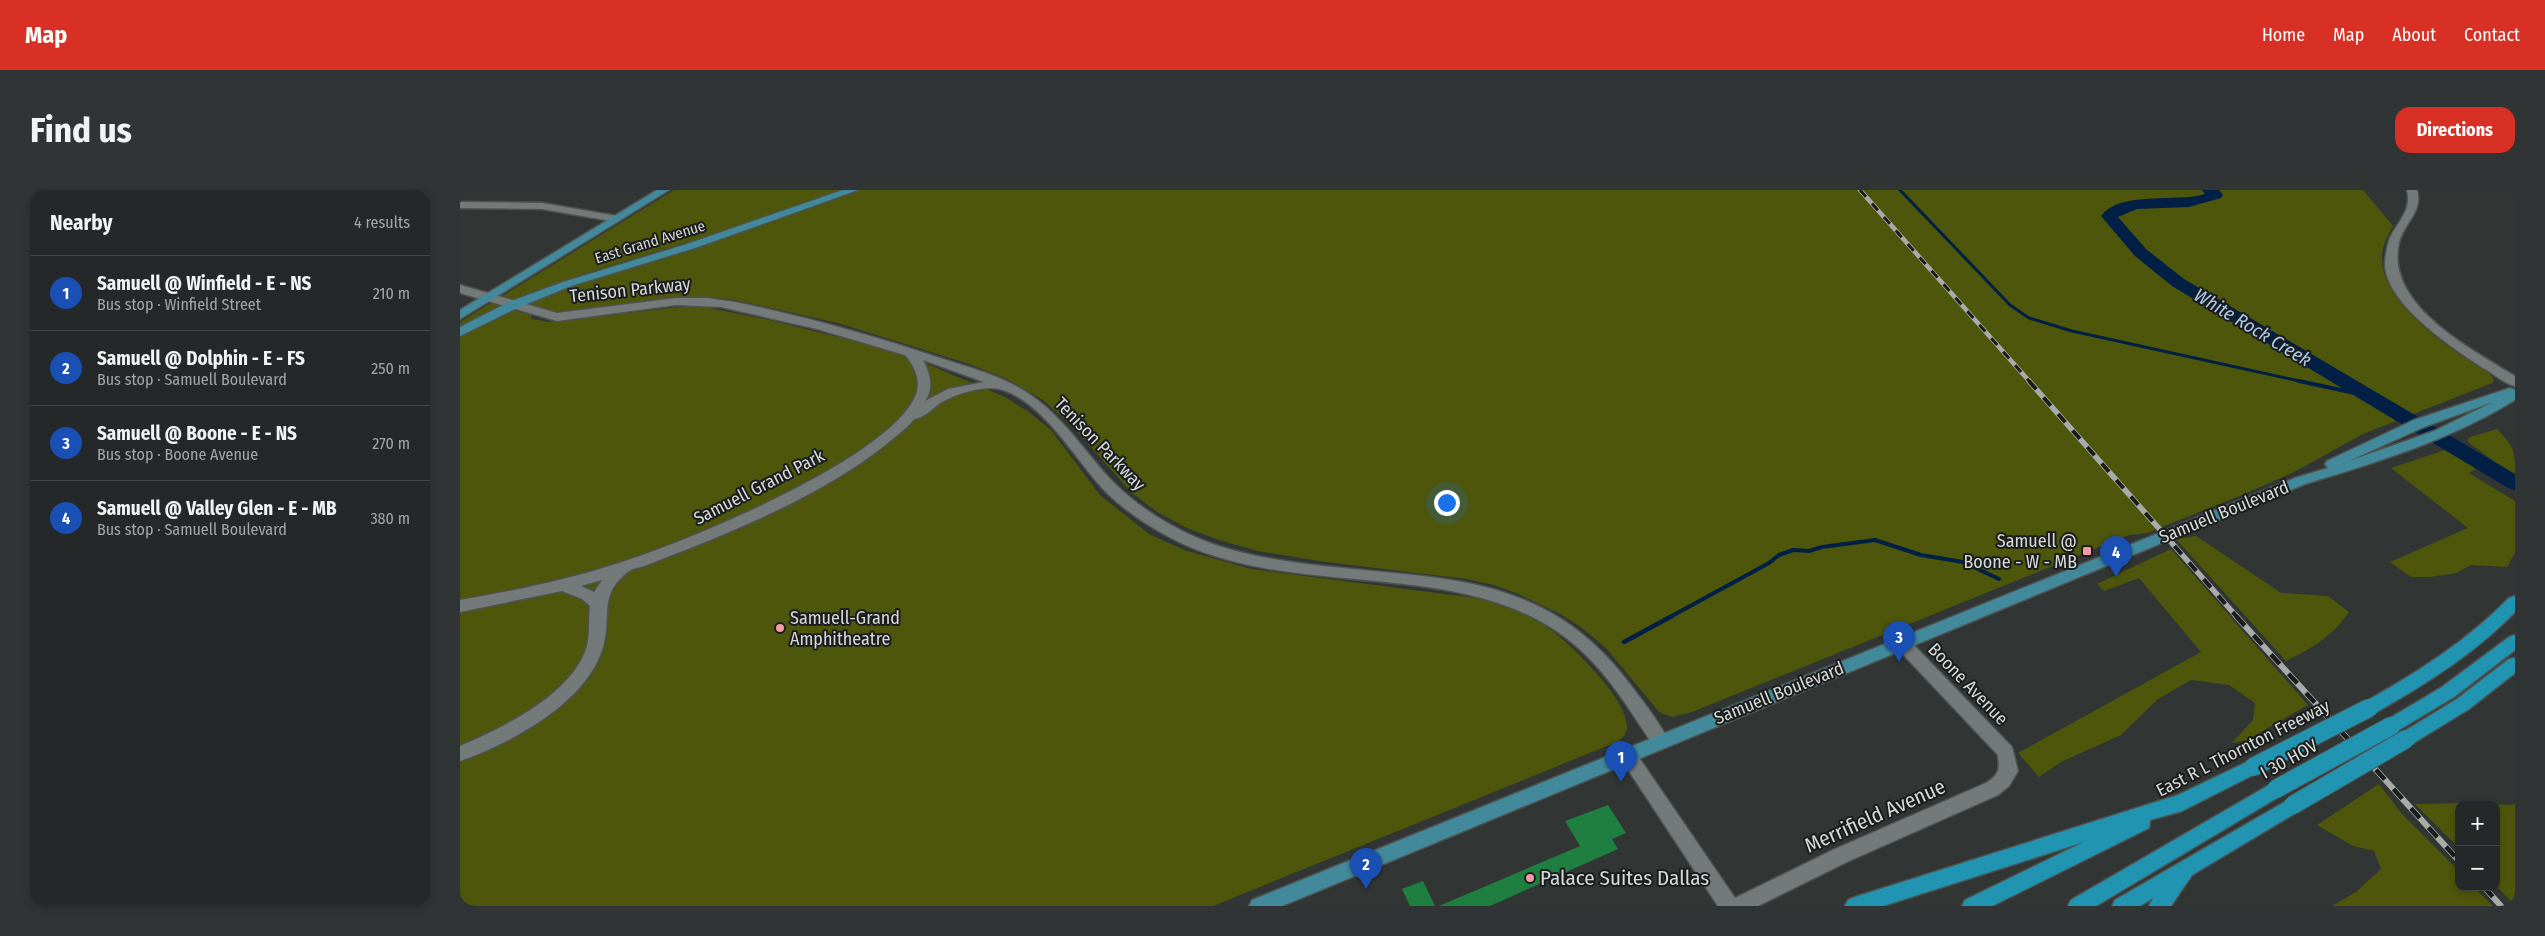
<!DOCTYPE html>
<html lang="en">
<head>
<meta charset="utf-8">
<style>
	body { margin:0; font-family:"Fira Sans Condensed",sans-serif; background:#313434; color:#f1f3f6 }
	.controls { position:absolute; right:15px; bottom:15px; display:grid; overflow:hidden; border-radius:10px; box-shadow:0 2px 8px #0003 }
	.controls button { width:45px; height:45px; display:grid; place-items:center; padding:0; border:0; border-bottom:1px solid #424445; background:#252828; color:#f1f3f6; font:25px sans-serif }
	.you { position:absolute; left:986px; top:312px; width:18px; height:18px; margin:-12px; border:4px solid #fff; border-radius:50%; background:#1a73e8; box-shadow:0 0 0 8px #1a73e833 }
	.badge { display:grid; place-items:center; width:32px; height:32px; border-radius:50%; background:#d93025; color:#fff; font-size:16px; font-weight:700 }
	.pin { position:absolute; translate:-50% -41px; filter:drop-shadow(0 1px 2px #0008) }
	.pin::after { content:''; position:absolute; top:26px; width:18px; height:15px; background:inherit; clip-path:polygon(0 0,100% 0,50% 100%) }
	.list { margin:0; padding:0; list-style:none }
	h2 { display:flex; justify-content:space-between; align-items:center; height:65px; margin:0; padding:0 20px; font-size:21px }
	h2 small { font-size:16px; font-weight:400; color:#a3a6a8 }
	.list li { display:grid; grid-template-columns:32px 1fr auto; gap:15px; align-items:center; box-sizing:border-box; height:75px; padding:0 20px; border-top:1px solid #424445 }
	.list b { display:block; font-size:19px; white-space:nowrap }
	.list p { margin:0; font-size:16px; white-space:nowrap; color:#a3a6a8 }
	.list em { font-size:16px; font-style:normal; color:#a3a6a8 }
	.map { position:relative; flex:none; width:2055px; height:716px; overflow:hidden; border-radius:15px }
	header { display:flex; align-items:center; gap:30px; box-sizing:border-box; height:70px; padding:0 25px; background:#d93025; color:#fff }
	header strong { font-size:24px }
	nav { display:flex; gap:28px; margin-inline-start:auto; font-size:18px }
	.intro { display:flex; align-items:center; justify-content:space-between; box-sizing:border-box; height:120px; padding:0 30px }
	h1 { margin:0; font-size:35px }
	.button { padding:12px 22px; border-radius:15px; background:#d93025; color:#fff; font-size:18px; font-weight:700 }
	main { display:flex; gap:30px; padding:0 30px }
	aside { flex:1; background:#252828; border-radius:15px; box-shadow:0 2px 8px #0003 }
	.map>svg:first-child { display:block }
</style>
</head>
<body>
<header>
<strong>Map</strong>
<nav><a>Home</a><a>Map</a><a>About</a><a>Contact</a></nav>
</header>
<div class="intro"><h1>Find us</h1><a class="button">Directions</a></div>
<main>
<aside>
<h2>Nearby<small>4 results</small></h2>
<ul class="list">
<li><span class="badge" style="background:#1a4fb4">1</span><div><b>Samuell @ Winfield - E - NS</b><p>Bus stop · Winfield Street</p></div><em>210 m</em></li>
<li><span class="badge" style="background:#1a4fb4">2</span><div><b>Samuell @ Dolphin - E - FS</b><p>Bus stop · Samuell Boulevard</p></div><em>250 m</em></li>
<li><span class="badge" style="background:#1a4fb4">3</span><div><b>Samuell @ Boone - E - NS</b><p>Bus stop · Boone Avenue</p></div><em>270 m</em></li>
<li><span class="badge" style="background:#1a4fb4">4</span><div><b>Samuell @ Valley Glen - E - MB</b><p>Bus stop · Samuell Boulevard</p></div><em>380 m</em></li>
</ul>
</aside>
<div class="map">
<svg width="2055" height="716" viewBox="0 0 2055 716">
	<rect width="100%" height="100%" fill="#313635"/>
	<g fill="#4e560c">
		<path d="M214 0H382L262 42 133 81 64 107 99 100 256 50 400 0H1903L1933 36C1928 45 1923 54 1922 64 1918 106 1976 148 2007 169 2015 175 2029 180 2034 190L2032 193 1903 244 1834 282 1782 305 1687 343 1669 345 1232 522 1212 527 1199 522 1146 458 1122 438 1102 425 1056 403 1034 395 1007 389 866 372 798 361 762 351 729 339 697 322 672 303 613 237 583 210 547 189 506 173 378 133 270 109 220 107 98 123 71 114 56 121 71 125 72 129 89 132 219 117H245L309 130 439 162 545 207 569 222 591 240 640 305 689 344 724 360 791 379 1016 408C1043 415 1068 424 1091 440 1110 453 1176 517 1166 542 1164 548 1158 551 1152 554L753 716H0V132Z"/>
		<path d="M2037 239C2055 258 2055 260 2055 287L2007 251 2010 247Z"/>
		<path d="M2003 254 2026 273 2009 283 2055 311V363L2047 377 2011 375 1996 383 1970 387H1951L1930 372 2008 338 1931 278Z"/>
		<path d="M1736 346 1821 403 1868 406 1889 422C1872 447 1852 458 1826 471L1716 349Z"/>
		<path d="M1711 359 1848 515 1787 550 1772 553 1793 530 1795 513 1769 495 1731 490 1698 509 1661 545 1601 572 1579 587 1558 563 1741 462 1679 388 1644 401 1637 394Z"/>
		<path d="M1919 594 1942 624 1999 681V697H2014L2033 716H1872L1896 702 1921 679 1914 661 1893 656 1857 635Z"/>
		<path d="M2010 613 2052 615 2055 613V715L2036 696V615H1999V658L1955 614Z"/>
	</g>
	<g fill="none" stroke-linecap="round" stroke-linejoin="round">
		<path stroke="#022045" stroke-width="3" d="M1440 0 1550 115 1569 128 1612 141 1844 192"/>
		<g stroke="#022045" stroke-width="4">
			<path d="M1839 191 1904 205"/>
			<path d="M1210 427 1309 373 1319 365 1333 360 1349 361 1362 357 1415 350 1461 365 1503 372 1539 389"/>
		</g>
		<path stroke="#022045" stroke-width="4.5" d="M1164 452 1212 426"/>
		<path fill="#022045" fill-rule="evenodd" d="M1742 0H1759L1763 5 1761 8 1729 17 1677 19 1658 27 1686 59 1724 89 2055 284V300L2048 298 1712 96 1675 66 1641 26C1660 0 1717 13 1745 4Z"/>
	</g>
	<g fill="#1f7f41">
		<path d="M1148 615 1166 643 1152 649 1158 659 1030 716H979L1120 656 1105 631Z"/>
		<path d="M963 691 975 716H950L942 699Z"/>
	</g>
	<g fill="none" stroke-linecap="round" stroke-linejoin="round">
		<defs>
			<g id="minor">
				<path d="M1947 0H1957C1963 23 1944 32 1939 53 1925 115 2011 159 2055 186V196C2044 193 2035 185 2025 179 1995 160 1922 112 1925 71 1926 64 1927 55 1930 48 1938 31 1952 21 1947 0Z"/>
				<path d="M0 12 82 13 157 26 162 29 157 32 82 19 0 18Z"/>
				<path d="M0 95 97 123 216 108H247L275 112C343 126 411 145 477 167 511 178 548 187 576 209 607 232 627 265 653 292 676 315 704 333 733 346 764 360 798 367 832 372 968 392 1081 373 1172 497 1185 514 1199 532 1209 551L1206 556 1200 558 1194 556C1170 521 1148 483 1116 456 1007 362 834 414 709 347 685 334 661 318 642 298 614 267 584 214 543 200 526 194 495 204 480 213 472 219 464 228 454 229 449 236 441 242 435 247 379 295 300 330 233 357 217 363 202 369 187 375 182 377 173 378 169 381 139 404 151 422 144 453 131 511 51 553 0 571V556C42 538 107 507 125 462 131 447 128 432 130 416L122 409 102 401 0 422V410C53 401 107 390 159 373 226 352 426 270 455 207 462 192 455 176 445 165L357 139 261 117 216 115 97 131 0 103ZM463 170 524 192 488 199 465 211C474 198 470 183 463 170ZM142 390 134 402 121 396Z"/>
				<path d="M1442 447 1448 449 1552 557 1558 581 1549 596 1538 605 1389 671 1298 716H1258L1161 569 1158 564 1161 559 1167 557 1173 559 1275 708 1375 659 1526 593C1539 584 1540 581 1538 565L1436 457 1434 453 1436 449Z"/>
			</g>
			<g id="major">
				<path d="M197 0H209L0 129V120Z"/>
				<path d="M383 0H398L235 58 111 96 57 118 0 146V137L49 112 103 92 227 54Z"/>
				<path d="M2050 198 2055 200V210C1990 250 1918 272 1845 294L822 716H789L792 710 1835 288 1868 278 1865 274 1867 271 1954 230ZM2033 212 1974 241 1889 271 1964 237Z"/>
			</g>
			<g id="highway">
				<path d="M2055 406V422C2014 464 1966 494 1915 523L1909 525 1903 523 1900 518 1903 513C1956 483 2006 452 2049 408Z"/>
				<path d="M2055 445V460L1994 507 1937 541 1931 543 1925 541 1922 536 1925 531 1982 497 2049 447Z"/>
				<path d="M2055 468V483L2009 519 1952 554 1946 556 1940 554 1937 549 1940 544 1997 509 2049 469Z"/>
				<path d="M1793 569 1799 572 1802 577 1799 582 1722 621 1690 630 1689 638 1532 716H1502L1505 710 1624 652 1423 716H1385L1388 710 1395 707 1718 605Z"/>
				<path d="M1816 591 1822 593 1825 599 1822 605 1636 716H1608L1611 710Z"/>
				<path d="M1833 607 1839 609 1842 615 1839 621 1732 685 1711 716H1689L1693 708 1680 716H1652L1655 710Z"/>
			</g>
		</defs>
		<use href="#minor" stroke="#4e5251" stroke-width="3"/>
		<use href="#major" stroke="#4e5251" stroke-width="3"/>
		<use href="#highway" stroke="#4e5251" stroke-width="3"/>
		<use href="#minor" fill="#747a79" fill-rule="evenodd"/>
		<use href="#major" fill="#428a9b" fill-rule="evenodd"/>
		<use href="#highway" fill="#2194b2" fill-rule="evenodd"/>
		<defs>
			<path id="rail-far2" d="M1400 0 1570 192"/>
			<path id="rail-far1" d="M1569 191 1777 427"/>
			<g id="rail">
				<path d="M1776 426 1999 671"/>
				<path d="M2024 697 2041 716"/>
			</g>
		</defs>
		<use href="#rail-far2" stroke="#a7acab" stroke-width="4.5"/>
		<use href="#rail-far1" stroke="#a7acab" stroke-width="5.5"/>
		<use href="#rail" stroke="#a7acab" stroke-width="6"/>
		<use href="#rail-far2" stroke="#1b1d1c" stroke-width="3" stroke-dasharray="9" stroke-linecap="butt"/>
		<use href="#rail-far1" stroke="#1b1d1c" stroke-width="4" stroke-dasharray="11" stroke-linecap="butt"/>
		<use href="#rail" stroke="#1b1d1c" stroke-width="4.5" stroke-dasharray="13" stroke-linecap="butt"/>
		<defs>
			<g id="highway-bridge">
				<path d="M1793 577 1909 518"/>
				<path d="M1816 599 1931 536"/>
				<path d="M1833 615 1946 549"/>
			</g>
		</defs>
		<use href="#highway-bridge" stroke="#4e5251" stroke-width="20" stroke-linecap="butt"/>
		<use href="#highway-bridge" stroke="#2194b2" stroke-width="18"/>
	</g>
	<g fill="#f49aa6" stroke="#1b1d1c" stroke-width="2">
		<rect x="1622" y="356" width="10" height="10" rx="2.5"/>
		<circle cx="320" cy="438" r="5"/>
		<circle cx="1070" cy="688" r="5"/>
	</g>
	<g text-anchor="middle" stroke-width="4" stroke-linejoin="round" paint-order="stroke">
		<g font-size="15" fill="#d5d9d8" stroke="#1b1d1c">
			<text transform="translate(190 52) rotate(-17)" y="5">East Grand Avenue</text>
		</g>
		<g font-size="18" fill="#d5d9d8" stroke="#1b1d1c">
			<text transform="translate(170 100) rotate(-6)" y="6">Tenison Parkway</text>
			<text transform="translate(640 254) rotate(46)" y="6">Tenison Parkway</text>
			<text transform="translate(299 297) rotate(-27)" y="6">Samuell Grand Park</text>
			<text transform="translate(1764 322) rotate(-22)" y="6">Samuell Boulevard</text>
			<text transform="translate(1508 494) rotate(46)" y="6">Boone Avenue</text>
			<text transform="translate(1319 503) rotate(-22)" y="6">Samuell Boulevard</text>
			<text transform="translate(1783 558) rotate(-27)" y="6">East R L Thornton Freeway</text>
			<text transform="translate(1829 569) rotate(-29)" y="6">I 30 HOV</text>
		</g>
		<g font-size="18" fill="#d5d9d8" stroke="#1b1d1c" text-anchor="end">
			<text x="1617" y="357">Samuell @<tspan x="1617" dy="21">Boone - W - MB</tspan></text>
			<text x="330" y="434" text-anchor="start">Samuell-Grand<tspan x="330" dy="21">Amphitheatre</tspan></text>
		</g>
		<g font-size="19" font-style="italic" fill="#abc9f0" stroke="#1b1d1c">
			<text transform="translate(1793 137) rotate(31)" y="7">White Rock Creek</text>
		</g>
		<g font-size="21" fill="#d5d9d8" stroke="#1b1d1c">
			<text transform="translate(1415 626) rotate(-24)" y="7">Merrifield Avenue</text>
		</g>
		<g font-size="21" fill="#d5d9d8" stroke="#1b1d1c" text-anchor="start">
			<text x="1080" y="695">Palace Suites Dallas</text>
		</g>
	</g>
</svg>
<div class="controls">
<button>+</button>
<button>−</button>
</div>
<div class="you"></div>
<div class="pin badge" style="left:1161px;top:592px;background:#1a4fb4">1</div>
<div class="pin badge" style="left:906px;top:699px;background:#1a4fb4">2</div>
<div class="pin badge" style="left:1439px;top:472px;background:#1a4fb4">3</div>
<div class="pin badge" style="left:1656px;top:387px;background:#1a4fb4">4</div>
</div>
</main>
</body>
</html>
